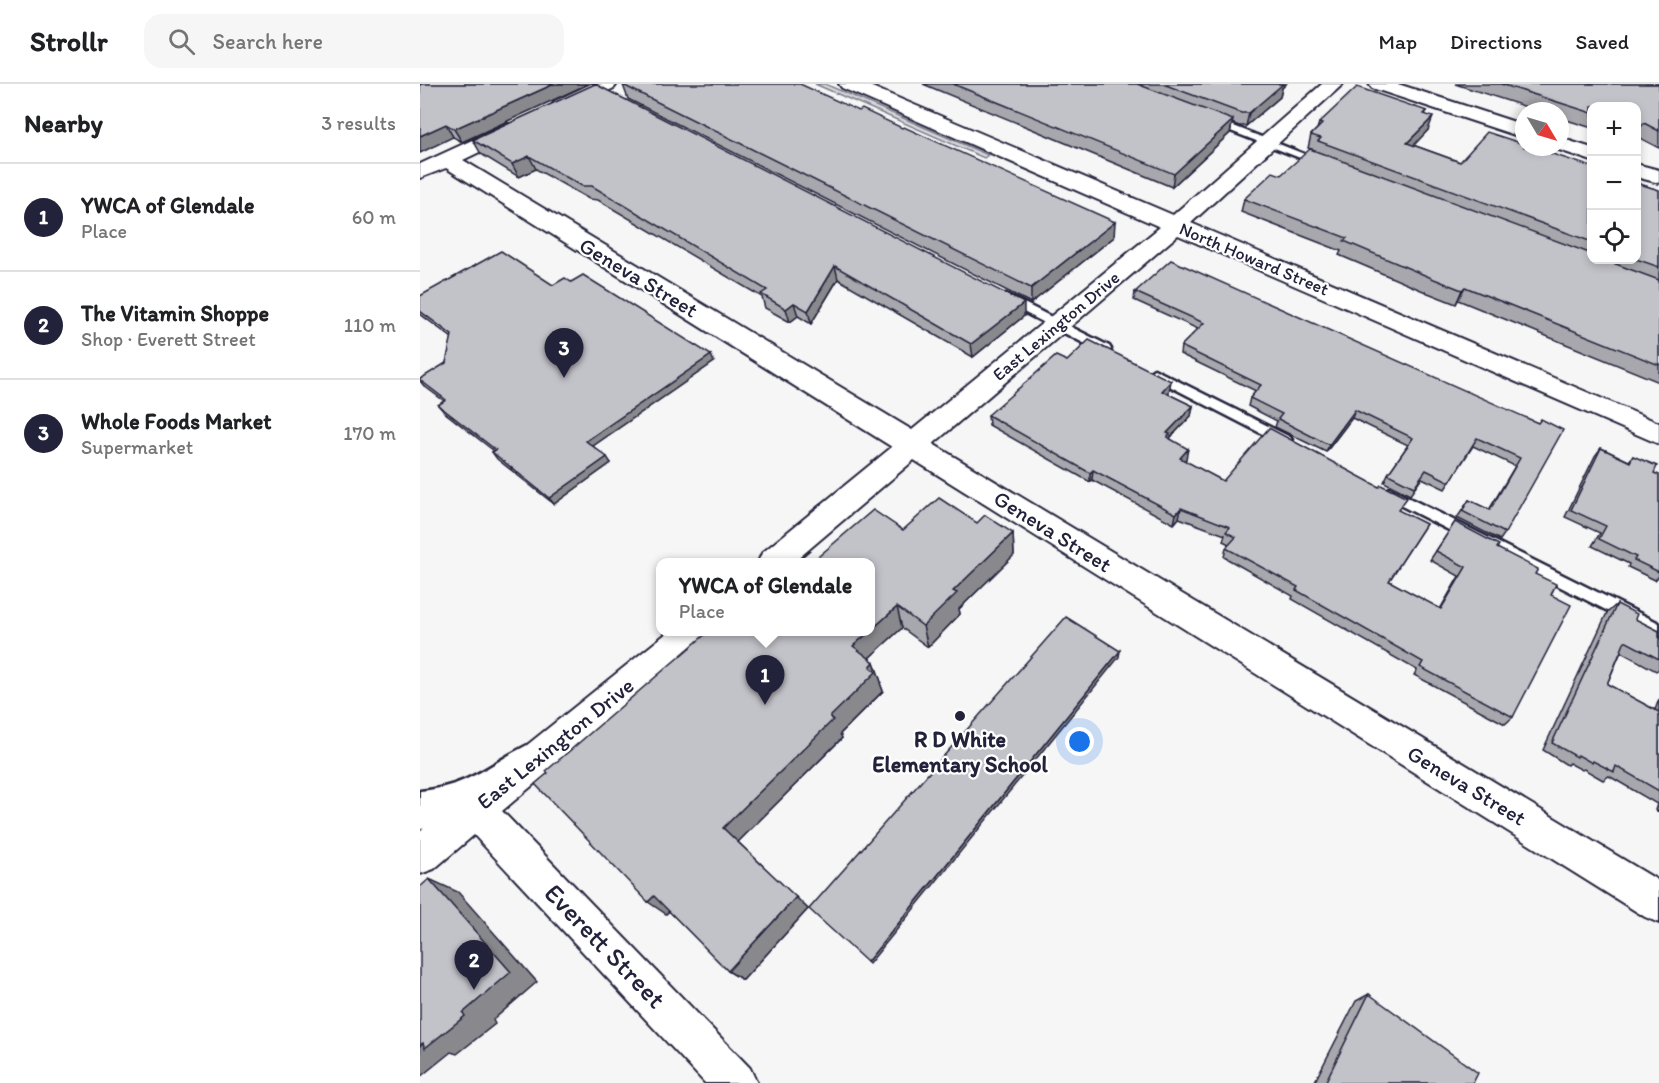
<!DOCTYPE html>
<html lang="en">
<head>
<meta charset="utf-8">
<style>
	body { margin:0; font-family:Itim,sans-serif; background:#f6f6f6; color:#202124 }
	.controls { position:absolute; right:18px; top:18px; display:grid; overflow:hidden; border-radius:12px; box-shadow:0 3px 9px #0003 }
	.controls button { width:54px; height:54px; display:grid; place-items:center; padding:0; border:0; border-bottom:2px solid #e0e0e0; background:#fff; color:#202124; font:30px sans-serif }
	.compass { position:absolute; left:1095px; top:18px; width:54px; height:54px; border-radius:50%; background:#fff; box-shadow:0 3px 9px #0003; rotate:128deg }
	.you { position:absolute; left:660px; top:658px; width:21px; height:21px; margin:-15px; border:4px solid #fff; border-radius:50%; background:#1a73e8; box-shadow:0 0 0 9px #1a73e833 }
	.badge { display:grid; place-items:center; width:39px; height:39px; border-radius:50%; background:#22223b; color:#fff; font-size:20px; font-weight:700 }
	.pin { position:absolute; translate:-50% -50px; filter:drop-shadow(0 2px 3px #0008) }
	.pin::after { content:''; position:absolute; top:32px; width:21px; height:18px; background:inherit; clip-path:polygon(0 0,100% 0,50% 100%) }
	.popup { position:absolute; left:236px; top:474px; width:219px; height:78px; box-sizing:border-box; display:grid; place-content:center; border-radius:12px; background:#fff; filter:drop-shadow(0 2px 4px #0005); font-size:20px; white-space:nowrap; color:#757577 }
	.popup b { font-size:22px; color:#202124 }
	.popup::after { content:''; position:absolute; left:50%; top:100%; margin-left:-12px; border:12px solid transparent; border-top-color:#fff }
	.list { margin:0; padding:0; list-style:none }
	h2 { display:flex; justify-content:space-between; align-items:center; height:78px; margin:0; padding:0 24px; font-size:26px }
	h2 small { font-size:20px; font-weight:400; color:#757577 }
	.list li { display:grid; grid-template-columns:39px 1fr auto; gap:18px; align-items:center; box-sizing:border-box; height:108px; padding:0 24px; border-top:2px solid #e0e0e0 }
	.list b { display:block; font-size:22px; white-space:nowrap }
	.list p { margin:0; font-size:20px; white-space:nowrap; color:#757577 }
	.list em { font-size:20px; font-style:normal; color:#757577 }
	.icon { flex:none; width:33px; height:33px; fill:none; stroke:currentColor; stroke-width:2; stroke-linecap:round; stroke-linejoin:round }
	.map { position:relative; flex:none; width:1239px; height:999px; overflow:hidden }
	header { display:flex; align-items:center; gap:36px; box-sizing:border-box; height:84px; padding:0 30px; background:#fff; border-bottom:2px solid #e0e0e0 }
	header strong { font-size:28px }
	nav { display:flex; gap:33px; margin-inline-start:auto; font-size:21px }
	.search { width:420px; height:54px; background:#f6f6f6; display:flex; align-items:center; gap:15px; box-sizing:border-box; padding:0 21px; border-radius:18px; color:#757577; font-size:22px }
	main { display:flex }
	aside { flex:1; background:#fff }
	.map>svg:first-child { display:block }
</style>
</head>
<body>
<header>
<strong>Strollr</strong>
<div class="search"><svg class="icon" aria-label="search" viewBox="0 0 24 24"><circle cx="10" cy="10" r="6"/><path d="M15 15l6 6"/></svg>Search here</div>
<nav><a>Map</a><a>Directions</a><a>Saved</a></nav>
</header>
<main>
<aside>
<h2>Nearby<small>3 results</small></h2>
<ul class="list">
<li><span class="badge">1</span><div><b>YWCA of Glendale</b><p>Place</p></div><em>60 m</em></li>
<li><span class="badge">2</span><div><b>The Vitamin Shoppe</b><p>Shop · Everett Street</p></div><em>110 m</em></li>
<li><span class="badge">3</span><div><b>Whole Foods Market</b><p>Supermarket</p></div><em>170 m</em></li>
</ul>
</aside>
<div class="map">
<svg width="1239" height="999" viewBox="0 0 1239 999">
	<rect width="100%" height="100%" fill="#f6f6f7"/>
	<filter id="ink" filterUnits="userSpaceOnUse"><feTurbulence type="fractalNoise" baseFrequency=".0167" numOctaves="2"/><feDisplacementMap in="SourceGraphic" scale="12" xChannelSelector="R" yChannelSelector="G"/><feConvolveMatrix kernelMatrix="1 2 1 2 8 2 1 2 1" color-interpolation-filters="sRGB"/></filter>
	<g filter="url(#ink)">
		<path fill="#d7d7db" stroke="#7c7c8b" stroke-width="1.5" d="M395 0H405L568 71 564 74Z"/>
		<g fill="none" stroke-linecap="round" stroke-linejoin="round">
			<defs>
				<g id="lane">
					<path d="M790 35H796L907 79 898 81 790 39Z"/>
					<path d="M586 210 689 262 691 265 689 268H681L582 217V211Z"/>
					<path d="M734 285 870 353 872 356 870 359H860L730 292 728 289Z"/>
					<path d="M969 404 1239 539V553L964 413 962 409Z"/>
				</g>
				<g id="street">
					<path d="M171 0H197L194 4 149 25H135L132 21 135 17Z"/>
					<path d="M419 0H445L753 131 902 0H923L771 139 1239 339V360L758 151 513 360 1239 797V839L1225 833 494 376 374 478H338L342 469 472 363 26 84 0 94V80L87 40H101L104 44 101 48 43 76 492 346 740 143 422 4Z"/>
					<path d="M949 0H978L1104 41V54L952 4Z"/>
					<path d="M1140 54 1172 64V77L1133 64 1140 63Z"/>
					<path d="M1216 80 1239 86V99L1216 93Z"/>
					<path d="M248 548H287L283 558 82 727 330 984 337 999H285L54 751 14 785 0 790V747Z"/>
				</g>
				<path id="secondary" d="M121 655 134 661 140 673 134 685C92 713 51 740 0 745V707C56 702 74 674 121 655Z"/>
			</defs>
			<use href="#lane" stroke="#22223b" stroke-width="5"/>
			<use href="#street" stroke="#22223b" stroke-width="4"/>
			<use href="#secondary" stroke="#22223b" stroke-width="5"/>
			<use href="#lane" fill="#fff" fill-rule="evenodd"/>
			<use href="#street" fill="#fff" fill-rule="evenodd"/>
			<use href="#secondary" fill="#fff" fill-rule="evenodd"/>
		</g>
		<g fill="#a7a7ad" stroke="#22223b" stroke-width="1.5">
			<path d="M0 0H168L42 58 33 53Z"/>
			<path d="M175 0 604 232 553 273 418 195 391 240 378 232 370 238 345 224 342 213 178 116 169 115 116 85 99 93 61 70 53 56Z"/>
			<path d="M503 0H866L862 4 860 13 826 42H819L812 39 810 49 752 103Z"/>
			<path d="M1035 0H1239V64L1216 52V22H1172V44L1140 34V27H1119Z"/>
			<path d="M203 1 694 153 611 219 208 15Z"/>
			<path d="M1007 27 1005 30 1008 46 993 61 1040 78 1172 83V176H1216V99L1239 106V298L1038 216 1036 220 1008 209 919 171 921 167 821 128 824 115 861 91 895 66 888 64 891 51 897 45 899 39Z"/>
			<path d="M151 198 294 278 173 362 191 379 134 420 77 375 72 368 74 367 24 328 18 321 24 317 4 302 0 297 26 279 32 254 0 230V212L133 201Z"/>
			<path d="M715 208 1118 339 1085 449 1080 456 1037 434 1049 416 1069 426 1095 382 1053 362 1025 405 1002 394 990 411 964 398 968 390 988 361 932 334 906 368 855 343 857 337 828 322 830 314 836 307 760 270 761 262 778 245 714 216Z"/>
			<path d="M647 277 749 308 748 310 773 322 771 332 750 354 766 375 764 377 803 397 979 427 1006 440 969 497 1020 525 1039 492 1010 476 1035 438 1077 464 1115 490 1131 511 1093 633 1085 640 994 591 997 586 872 515 873 512 804 473 806 464 809 460 803 457 805 451 759 434 754 440 672 396 670 398 569 341 568 331Z"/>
			<path d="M1181 364 1209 377 1213 372 1234 389 1239 391V492L1235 496 1208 483 1209 480 1172 462 1180 449 1145 433 1175 372Z"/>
			<path d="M557 439 593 449 594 471 539 525 540 530 508 563 482 544 449 574 454 578 461 598 460 599 463 607 420 650 422 654 318 758 388 825 323 896 308 887 249 827 246 830 450 548 483 446Z"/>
			<path d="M1197 520 1215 535 1239 547V585L1236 587 1201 568 1187 600 1235 626 1239 615V728L1235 726 1237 720 1189 692 1183 696 1164 685 1162 686 1149 679 1147 681 1123 666 1187 529Z"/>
			<path d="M949 910 1053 999H894L936 917Z"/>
		</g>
		<g fill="#88888d" stroke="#22223b" stroke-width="1.5">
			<path d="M134 0H168L42 58 34 45Z"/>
			<path d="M856 0H866L862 4 860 13 826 42 829 29Z"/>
			<path d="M1013 33 1008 46 983 73 987 59Z"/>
			<path d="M813 36 810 49 752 103 754 90Z"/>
			<path d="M26 40 33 53 0 69V52Z"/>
			<path d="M109 72 116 85 99 93 92 80Z"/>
			<path d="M695 138 694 153 611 219V204Z"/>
			<path d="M415 182 418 195 391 240 388 227Z"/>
			<path d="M1045 203 1038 216 1036 220 1042 206Z"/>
			<path d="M374 219 378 232 370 238 366 225Z"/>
			<path d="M604 219V232L553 273 551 260Z"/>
			<path d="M291 271 294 278 170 364 166 357Z"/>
			<path d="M751 297 749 308 740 317 742 307Z"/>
			<path d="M773 322 771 332 749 355 746 363 747 349Z"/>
			<path d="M935 326 932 334 906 368 909 361Z"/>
			<path d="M768 365 766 375 758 384 760 374Z"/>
			<path d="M187 373 191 379 134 420 129 414Z"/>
			<path d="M673 386 672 396 670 398V389Z"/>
			<path d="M761 424 759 434 754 440 756 430Z"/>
			<path d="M593 449 594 471 539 525 540 530 508 563 503 542 533 507Z"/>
			<path d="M477 523 482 544 440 582 433 562Z"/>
			<path d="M700 567 699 573 449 880 447 878Z"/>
			<path d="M454 578 461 598 460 599 463 607 420 650 422 654 317 759 303 744 410 633Z"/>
			<path d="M9 795 38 808 117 898 73 936 75 940 37 970 31 968 0 993V961L43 929Z"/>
			<path d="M234 812 252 824 246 830 228 818Z"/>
			<path d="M376 813 388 825 323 896 308 887Z"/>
		</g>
		<g fill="#c2c2c9" stroke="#22223b" stroke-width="1.5">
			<path d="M0 0H134L34 45 26 40 0 52Z"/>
			<path d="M175 0 604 219 551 260 415 182 388 227 374 219 366 225 341 210 347 206 172 102H162L109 72 92 80 53 56Z"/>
			<path d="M204 0H380L439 27 442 25 482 44 484 43 695 138 611 204 203 1Z"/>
			<path d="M533 0H717L813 36 754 90Z"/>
			<path d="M743 0H863L829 29H821Z"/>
			<path d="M1081 0H1239V47L1224 39 1220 44 1216 43V22H1172V29Z"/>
			<path d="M937 3 1007 27 1004 30 1013 33 987 59 1040 78 1067 48 1104 60V63H1111L1172 83V158L898 57 901 54 891 51 902 40 899 39Z"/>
			<path d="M890 65 1172 170V176H1185L1239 196V281L1045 203 1042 206 1014 195 924 157 927 154 824 115 853 88 861 91Z"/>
			<path d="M1216 99 1239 106V183L1216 175Z"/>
			<path d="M81 167 133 201 145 194 151 198 163 191 291 271 166 357 187 373 129 414 72 368 76 366 18 321 26 316 0 296V295L26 279 32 251 0 227V212Z"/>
			<path d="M751 176 1118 339 1121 335 1143 346 1085 449 1042 427 1049 416 1070 426 1100 374 1057 354 1030 398 1006 386 994 403 968 390 993 354 935 326 909 361 858 335 862 330 830 314 841 301 761 262 784 239 715 208Z"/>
			<path d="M669 256 751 297 742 307 773 322 747 349 750 350 747 353 768 365 760 374 803 397 849 344 959 403 961 401 987 414 978 426 1006 440 969 497 1021 525 1046 483 1016 467 1035 438 1079 461 1077 464 1118 485 1115 490 1136 500 1131 511 1151 521 1093 633 1000 583 1003 578 876 506 878 503 806 464 816 453 806 448 810 443 761 424 756 430 673 386 670 389 568 331 636 272 647 277Z"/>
			<path d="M1181 364 1210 378 1213 372 1237 382 1234 389 1239 391V488L1214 476 1216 473 1179 455 1186 442 1151 426Z"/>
			<path d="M519 414 557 439 565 431 593 449 533 507 537 509 503 542 477 523 450 547V478H392L453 426 483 446Z"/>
			<path d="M1197 520 1217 530 1215 535 1239 547V575L1205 557 1187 600 1239 628V707L1196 682 1194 688 1173 677 1172 679 1158 671 1157 673 1132 659Z"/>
			<path d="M646 533 700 567 447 878 389 825Z"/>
			<path d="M288 548H449L433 562 454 578 450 583 456 588 410 633 413 636 303 744 376 813 308 887 234 812 228 818 115 700 128 689 126 687Z"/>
			<path d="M9 795 91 888 43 929 45 932 5 964 3 959 0 961V803Z"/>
			<path d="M949 910 1058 989 1053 999H905Z"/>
		</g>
	</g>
	<circle fill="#22223b" stroke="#fff" stroke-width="2" cx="540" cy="632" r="6"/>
	<g text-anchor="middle" stroke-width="4.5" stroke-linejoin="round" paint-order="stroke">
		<g font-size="18" fill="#22223b" stroke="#fff">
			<text transform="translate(834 175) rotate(23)" y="6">North Howard Street</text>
			<text transform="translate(636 242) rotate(-40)" y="6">East Lexington Drive</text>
		</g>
		<g font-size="22" fill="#22223b" stroke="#fff">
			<text transform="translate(219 193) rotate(31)" y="8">Geneva Street</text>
			<text transform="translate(633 447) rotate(32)" y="8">Geneva Street</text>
			<text transform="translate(135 659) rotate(-39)" y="8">East Lexington Drive</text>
			<text transform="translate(1047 701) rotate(31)" y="8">Geneva Street</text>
		</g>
		<g font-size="22" font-weight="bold" fill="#22223b" stroke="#fff">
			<text x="540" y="663">R D White<tspan x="540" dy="25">Elementary School</tspan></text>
		</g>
		<g font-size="27" fill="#22223b" stroke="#fff">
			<text transform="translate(185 862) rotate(46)" y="9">Everett Street</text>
		</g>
	</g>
</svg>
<div class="controls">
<button>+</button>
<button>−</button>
<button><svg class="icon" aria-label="locate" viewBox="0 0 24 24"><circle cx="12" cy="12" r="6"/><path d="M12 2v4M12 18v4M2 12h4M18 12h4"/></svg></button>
</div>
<svg class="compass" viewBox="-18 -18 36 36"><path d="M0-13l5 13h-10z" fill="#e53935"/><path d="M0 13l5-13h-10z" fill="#757577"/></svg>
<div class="you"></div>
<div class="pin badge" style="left:345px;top:621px">1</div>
<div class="popup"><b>YWCA of Glendale</b>Place</div>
<div class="pin badge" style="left:54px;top:906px">2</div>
<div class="pin badge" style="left:144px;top:294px">3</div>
</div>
</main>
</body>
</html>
